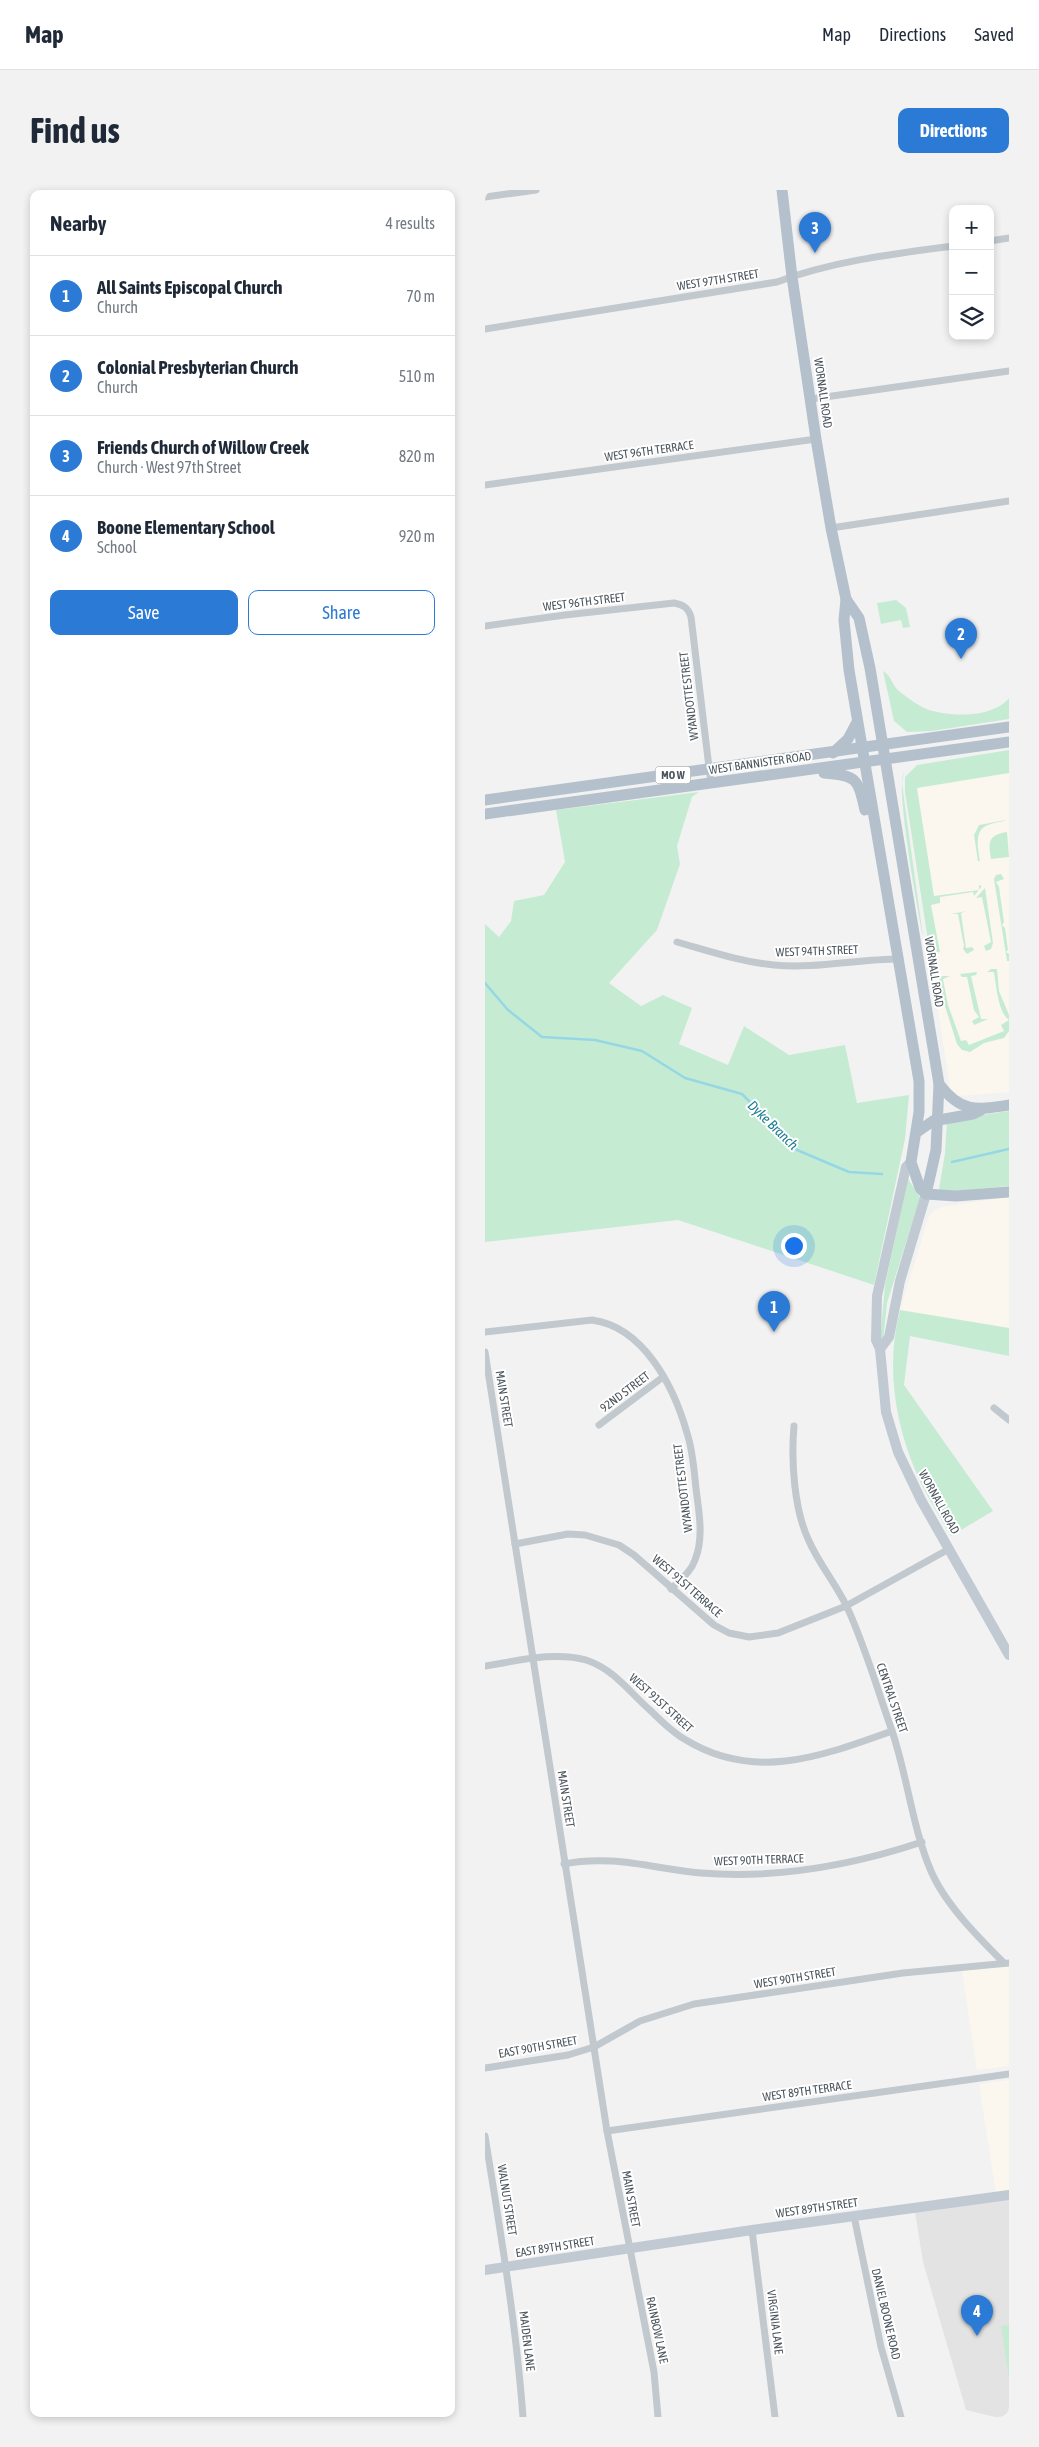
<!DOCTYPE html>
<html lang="en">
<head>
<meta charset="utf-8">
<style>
	body { margin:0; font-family:"Asap Condensed",sans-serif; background:#f2f2f3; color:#1f2937 }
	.controls { position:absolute; right:15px; top:15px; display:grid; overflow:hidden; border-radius:10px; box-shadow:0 2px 8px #0003 }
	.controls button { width:45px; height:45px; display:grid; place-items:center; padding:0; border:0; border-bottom:1px solid #e0e1e3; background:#fff; color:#1f2937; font:25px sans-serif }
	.you { position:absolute; left:308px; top:1055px; width:18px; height:18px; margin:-12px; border:4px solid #fff; border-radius:50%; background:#1a73e8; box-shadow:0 0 0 8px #1a73e833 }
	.badge { display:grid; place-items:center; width:32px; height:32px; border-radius:50%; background:#2b7ad5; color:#fff; font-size:16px; font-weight:700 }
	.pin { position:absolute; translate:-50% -41px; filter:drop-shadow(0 1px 2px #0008) }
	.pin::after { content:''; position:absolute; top:26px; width:18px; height:15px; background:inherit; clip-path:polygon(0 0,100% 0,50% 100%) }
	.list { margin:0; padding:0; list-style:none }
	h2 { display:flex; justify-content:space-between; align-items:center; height:65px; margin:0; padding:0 20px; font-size:21px }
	h2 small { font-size:16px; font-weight:400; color:#747a83 }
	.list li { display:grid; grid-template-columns:32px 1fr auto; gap:15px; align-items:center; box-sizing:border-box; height:80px; padding:0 20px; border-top:1px solid #e0e1e3 }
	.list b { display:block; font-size:19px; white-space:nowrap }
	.list p { margin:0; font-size:16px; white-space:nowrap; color:#747a83 }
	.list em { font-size:16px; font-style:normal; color:#747a83 }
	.actions { display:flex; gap:10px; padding:15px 20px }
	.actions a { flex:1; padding:11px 0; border:1px solid #2b7ad5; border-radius:10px; text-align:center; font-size:18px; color:#2b7ad5 }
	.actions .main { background:#2b7ad5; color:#fff }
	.icon { flex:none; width:28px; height:28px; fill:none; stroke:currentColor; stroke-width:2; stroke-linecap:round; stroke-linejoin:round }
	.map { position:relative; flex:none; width:524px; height:2227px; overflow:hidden; border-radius:10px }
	header { display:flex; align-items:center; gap:30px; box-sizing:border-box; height:70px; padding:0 25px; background:#fff; border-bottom:1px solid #e0e1e3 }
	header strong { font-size:24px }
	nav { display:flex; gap:28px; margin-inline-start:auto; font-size:18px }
	.intro { display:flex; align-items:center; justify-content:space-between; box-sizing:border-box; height:120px; padding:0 30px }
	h1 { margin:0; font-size:35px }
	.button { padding:12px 22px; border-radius:10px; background:#2b7ad5; color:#fff; font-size:18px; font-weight:700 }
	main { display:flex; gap:30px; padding:0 30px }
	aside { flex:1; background:#fff; border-radius:10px; box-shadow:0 2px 8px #0003 }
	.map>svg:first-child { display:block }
</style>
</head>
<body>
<header>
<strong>Map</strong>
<nav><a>Map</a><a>Directions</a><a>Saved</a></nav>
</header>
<div class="intro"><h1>Find us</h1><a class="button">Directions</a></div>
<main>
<aside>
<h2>Nearby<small>4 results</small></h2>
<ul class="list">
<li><span class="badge">1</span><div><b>All Saints Episcopal Church</b><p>Church</p></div><em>70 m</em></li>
<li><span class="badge">2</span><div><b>Colonial Presbyterian Church</b><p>Church</p></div><em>510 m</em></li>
<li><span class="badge">3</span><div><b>Friends Church of Willow Creek</b><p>Church · West 97th Street</p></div><em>820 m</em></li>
<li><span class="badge">4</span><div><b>Boone Elementary School</b><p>School</p></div><em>920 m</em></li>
</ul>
<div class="actions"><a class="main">Save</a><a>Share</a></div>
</aside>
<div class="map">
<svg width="524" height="2227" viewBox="0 0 524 2227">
	<rect width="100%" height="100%" fill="#f3f2f2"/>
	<g fill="#fbf7ee">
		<path d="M524 562V902L473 906 468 903 465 898 423 622 421 587Z"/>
		<path d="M524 1007V1138L415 1120 444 1026 450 1020 456 1017Z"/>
		<path d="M509 1777H524V1876L492 1880 477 1781Z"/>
		<path d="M524 1890V2001L511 2003 494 1894Z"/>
	</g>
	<path fill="#e4e3e3" d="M524 2008V2227H510L481 2220 438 2072 430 2022Z"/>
	<g fill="#c5ecd3">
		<path d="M411 410 421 418 425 437 418 438 416 430 396 434 392 413Z"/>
		<path d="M398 481C407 486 407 496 415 502 423 508 435 517 444 520 467 527 508 528 524 508V529L447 541 422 542 409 531Z"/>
		<path d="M524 560V583L432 598 449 706 494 700V695L497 696 489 706 488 702 455 707V713L446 715 455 762 445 764 420 602V587L432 575Z"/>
		<path d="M419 582 417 593 420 616 438 746C433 722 410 597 419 582Z"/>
		<path d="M214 602 207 607 192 656 195 674 172 740 124 793 156 816 178 805 207 818 194 854 243 875 259 836 304 865 360 855 372 913 424 905 420 949 389 1095 193 1030 0 1052V734L14 747 26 731 29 711 59 705 80 672 71 620Z"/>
		<path d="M521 630C517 632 512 632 506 634 488 638 493 657 495 671H493L489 645 494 635Z"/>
		<path d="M522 642 524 667 506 669C503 652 503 645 522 642Z"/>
		<path d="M516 684 519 689 511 692 514 697 519 732 517 735 520 738 523 760 521 762 524 764V771H522L509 689 511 685Z"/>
		<path d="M500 698 508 753 506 759 501 761 499 756 506 752 497 707 491 708Z"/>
		<path d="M482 721 476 723 481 758 487 757 489 760 482 764 478 759 479 756 473 724H466Z"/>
		<path d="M506 779H512L514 801 524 825V841L519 848 499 853 485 862 477 860 472 854 454 797V790L457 786H465L458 789 463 815 476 851 481 850 484 855 519 841 516 835 524 830C513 822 511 795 509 782H502Z"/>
		<path d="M492 782 491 785 486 786 496 829H503L489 835 487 831 494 827 489 820 482 787H477L475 784Z"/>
		<path d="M524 921V996L462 1002 454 999 460 963 462 930Z"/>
		<path d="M423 989 435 1007 434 1011 402 1113 398 1152H395L400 1095Z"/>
		<path d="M415 1120 524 1138V1166L425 1146 419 1195 508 1321 466 1346C454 1325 440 1304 431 1282 409 1230 401 1174 415 1120Z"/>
		<path d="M524 2135V2189L516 2136Z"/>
	</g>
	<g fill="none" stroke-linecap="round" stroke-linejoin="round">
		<g stroke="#96d7e5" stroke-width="2.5">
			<path d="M0 793 23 820 57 847 110 850 157 861 200 888 257 904 312 960 364 982 397 984"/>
			<path d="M467 972 524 959"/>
		</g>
		<g stroke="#c1c9ce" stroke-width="7">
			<path d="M0 7 51 0"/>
			<path d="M505 51 524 48"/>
			<path d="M0 139 292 92C348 71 408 64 468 56"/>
			<path d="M326 209 524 181"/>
			<path d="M0 295 331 249"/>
			<path d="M346 338 524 311"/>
			<path d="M0 436 80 425 189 413C198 415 203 417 206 427L226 594"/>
			<path d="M192 752C224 761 256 772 289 775 330 779 373 769 415 769"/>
			<path d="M0 1142 107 1130C159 1137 189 1197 202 1243 208 1261 209 1280 211 1299 214 1322 219 1348 210 1370 206 1382 195 1390 186 1399"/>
			<path d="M0 1162 122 1941 169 2182 173 2227"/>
			<path d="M509 1218 524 1230"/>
			<path d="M114 1235 178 1187"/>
			<path d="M309 1236C306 1271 309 1320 324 1351 334 1374 351 1394 362 1417 380 1456 392 1498 406 1538 422 1583 427 1637 446 1681 460 1714 493 1747 518 1772"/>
			<path d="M30 1354 83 1344 100 1345 134 1355 149 1365 229 1435 244 1443 264 1447 293 1443 361 1416 464 1359"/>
			<path d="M0 1476C32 1471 70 1461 101 1470 129 1479 145 1503 166 1521 176 1531 188 1543 201 1550 270 1592 337 1566 407 1541"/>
			<path d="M79 1674C126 1664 170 1679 216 1683 292 1689 365 1676 437 1652"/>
			<path d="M0 1878 83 1865 109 1857 155 1831 209 1814 418 1783 524 1773"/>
			<path d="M122 1941 524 1884"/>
			<path d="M0 1946C15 2039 31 2133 38 2227"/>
			<path d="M369 2026 396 2157 416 2227"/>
			<path d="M267 2040 290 2227"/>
		</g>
		<g stroke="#c1cad3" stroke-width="10">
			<path d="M426 972 421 977 392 1106 391 1150 395 1159 401 1222 413 1262 436 1310 524 1465"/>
			<path d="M395 1159 404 1147 415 1091 441 1004"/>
			<path d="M0 2080 267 2040 524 2005"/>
		</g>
		<g stroke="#b4c1cd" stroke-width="11">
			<path d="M297 0 307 87 331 249 346 338 361 409 359 430 364 480 434 891V922L426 972 435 998 441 1004 471 1006 524 1002"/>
			<path d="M361 409 374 428 385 478 454 894 451 960 441 1004"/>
			<path d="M348 563 363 549 372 532"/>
			<path d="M339 583C372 585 373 589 380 620"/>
			<path d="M0 610 524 537"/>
			<path d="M0 624 524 552"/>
			<path d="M454 894C476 923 491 920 524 915"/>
			<path d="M432 942 448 931 488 924 496 920"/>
		</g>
	</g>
	<g text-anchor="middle" stroke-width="4" stroke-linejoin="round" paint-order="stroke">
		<rect fill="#fff" stroke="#81888e" stroke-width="1" x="170.5" y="576.5" width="35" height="17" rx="4"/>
		<g font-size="11" font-weight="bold" fill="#4b555d">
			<text x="188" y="589">MO W</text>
		</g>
		<g font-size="12" fill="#4b555d" stroke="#fff">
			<text transform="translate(233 90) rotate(-9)" y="4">WEST 97TH STREET</text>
			<text transform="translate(338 203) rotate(82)" y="4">WORNALL ROAD</text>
			<text transform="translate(164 261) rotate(-8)" y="4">WEST 96TH TERRACE</text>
			<text transform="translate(99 412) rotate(-7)" y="4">WEST 96TH STREET</text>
			<text transform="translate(204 506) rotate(-97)" y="4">WYANDOTTE STREET</text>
			<text transform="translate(275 573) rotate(-8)" y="4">WEST BANNISTER ROAD</text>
			<text transform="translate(332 761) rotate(-2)" y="4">WEST 94TH STREET</text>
			<text transform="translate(449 782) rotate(81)" y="4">WORNALL ROAD</text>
			<text transform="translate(140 1202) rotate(-37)" y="4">92ND STREET</text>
			<text transform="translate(19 1209) rotate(81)" y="4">MAIN STREET</text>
			<text transform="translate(198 1298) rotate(-97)" y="4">WYANDOTTE STREET</text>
			<text transform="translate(454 1312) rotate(61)" y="4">WORNALL ROAD</text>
			<text transform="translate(202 1396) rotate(41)" y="4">WEST 91ST TERRACE</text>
			<text transform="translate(407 1508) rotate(71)" y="4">CENTRAL STREET</text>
			<text transform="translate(176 1513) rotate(42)" y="4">WEST 91ST STREET</text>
			<text transform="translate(81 1609) rotate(81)" y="4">MAIN STREET</text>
			<text transform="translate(274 1670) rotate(-2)" y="4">WEST 90TH TERRACE</text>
			<text transform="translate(310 1788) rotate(-9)" y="4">WEST 90TH STREET</text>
			<text transform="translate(53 1857) rotate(-10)" y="4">EAST 90TH STREET</text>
			<text transform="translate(322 1901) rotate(-8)" y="4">WEST 89TH TERRACE</text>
			<text transform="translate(146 2009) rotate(80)" y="4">MAIN STREET</text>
			<text transform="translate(22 2010) rotate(81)" y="4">WALNUT STREET</text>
			<text transform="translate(332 2018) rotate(-8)" y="4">WEST 89TH STREET</text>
			<text transform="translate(70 2057) rotate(-9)" y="4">EAST 89TH STREET</text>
			<text transform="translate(401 2124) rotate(77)" y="4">DANIEL BOONE ROAD</text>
			<text transform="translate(290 2132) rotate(83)" y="4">VIRGINIA LANE</text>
			<text transform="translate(172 2140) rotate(78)" y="4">RAINBOW LANE</text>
			<text transform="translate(42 2151) rotate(83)" y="4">MAIDEN LANE</text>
		</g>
		<g font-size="14" font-style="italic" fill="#197d93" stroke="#fff">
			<text transform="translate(288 935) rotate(44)" y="5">Dyke Branch</text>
		</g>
	</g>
</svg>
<div class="controls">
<button>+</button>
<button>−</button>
<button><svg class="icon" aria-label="layers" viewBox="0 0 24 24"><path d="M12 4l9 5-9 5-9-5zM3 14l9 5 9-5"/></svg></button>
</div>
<div class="you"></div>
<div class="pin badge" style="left:289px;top:1142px">1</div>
<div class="pin badge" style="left:476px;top:469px">2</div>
<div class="pin badge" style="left:330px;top:63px">3</div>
<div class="pin badge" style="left:492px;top:2146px">4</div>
</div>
</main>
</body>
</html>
